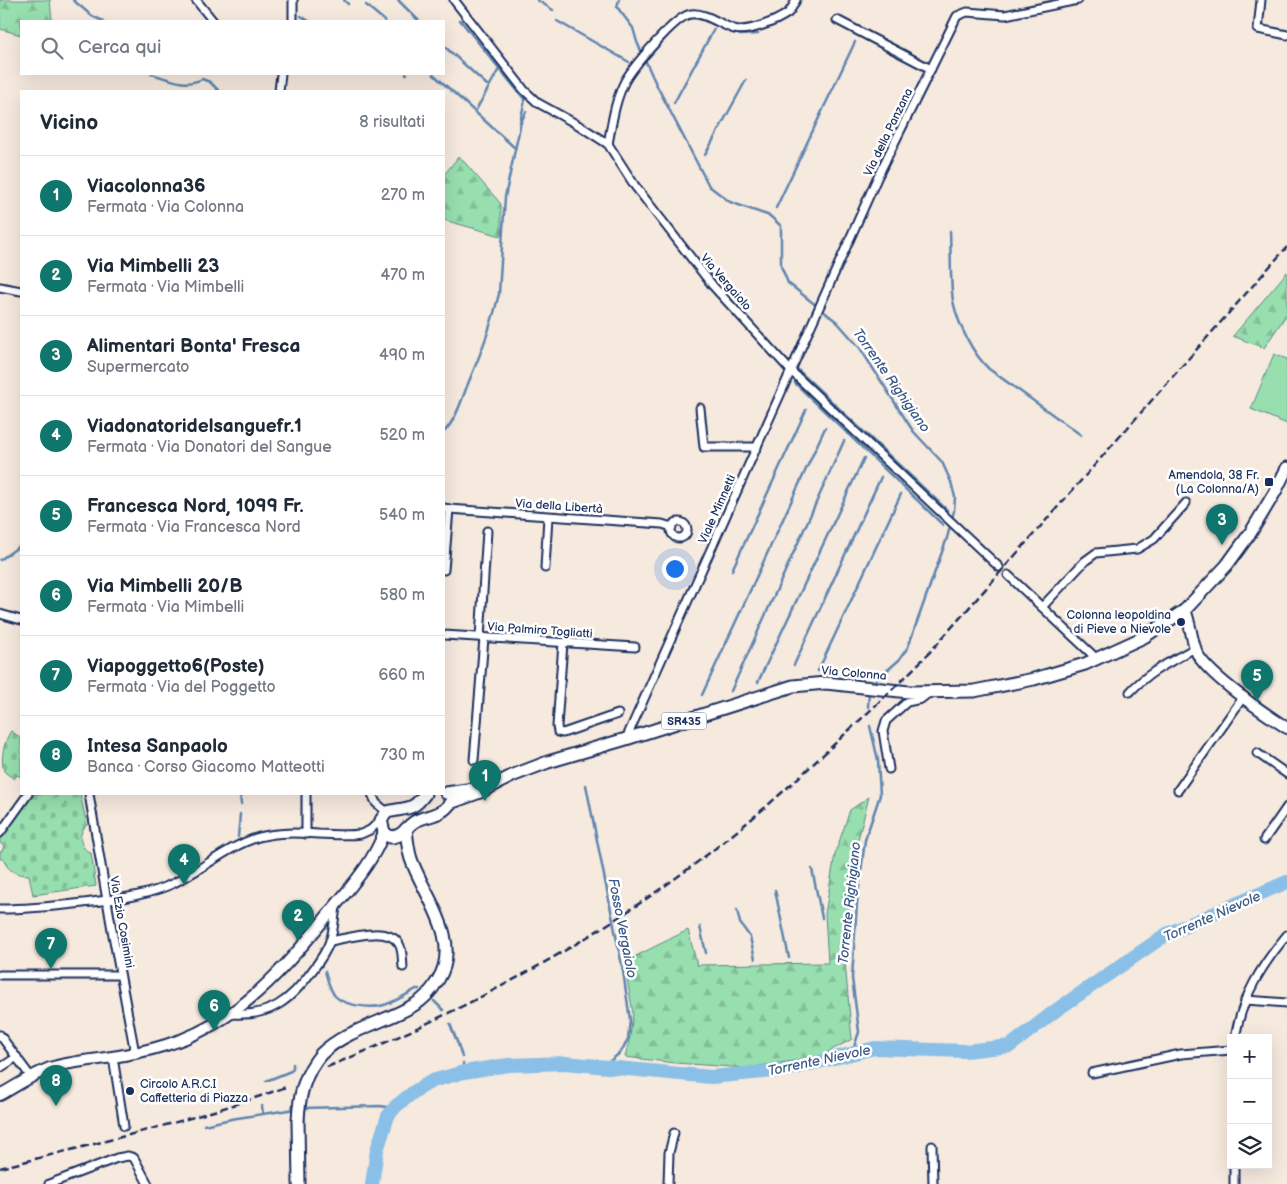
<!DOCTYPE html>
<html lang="it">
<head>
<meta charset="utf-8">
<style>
	body { margin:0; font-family:"Balsamiq Sans",sans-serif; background:#f2f2f3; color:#1f2937 }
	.controls { position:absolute; right:15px; bottom:15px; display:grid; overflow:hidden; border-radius:0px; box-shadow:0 5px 20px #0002 }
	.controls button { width:45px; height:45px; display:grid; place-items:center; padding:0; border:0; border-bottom:1px solid #e0e1e3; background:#fff; color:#1f2937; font:25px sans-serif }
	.you { position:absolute; left:674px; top:568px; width:18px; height:18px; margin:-12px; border:4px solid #fff; border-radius:50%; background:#1a73e8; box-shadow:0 0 0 8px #1a73e833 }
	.badge { display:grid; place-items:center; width:32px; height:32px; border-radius:50%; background:#0f766e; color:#fff; font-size:16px; font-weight:700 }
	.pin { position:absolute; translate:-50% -41px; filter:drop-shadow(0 1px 2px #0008) }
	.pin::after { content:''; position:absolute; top:26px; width:18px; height:15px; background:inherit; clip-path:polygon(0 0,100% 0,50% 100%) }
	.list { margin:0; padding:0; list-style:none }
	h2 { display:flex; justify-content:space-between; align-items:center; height:65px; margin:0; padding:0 20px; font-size:21px }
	h2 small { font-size:16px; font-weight:400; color:#747a83 }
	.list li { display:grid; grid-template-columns:32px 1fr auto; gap:15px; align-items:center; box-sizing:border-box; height:80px; padding:0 20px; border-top:1px solid #e0e1e3 }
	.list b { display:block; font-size:19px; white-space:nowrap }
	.list p { margin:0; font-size:16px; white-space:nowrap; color:#747a83 }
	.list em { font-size:16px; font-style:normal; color:#747a83 }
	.icon { flex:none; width:28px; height:28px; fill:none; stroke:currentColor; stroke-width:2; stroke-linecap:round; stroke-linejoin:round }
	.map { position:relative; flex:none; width:1287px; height:1184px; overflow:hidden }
	.search { position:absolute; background:#fff; box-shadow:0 5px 20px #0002; left:20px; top:20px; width:425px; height:55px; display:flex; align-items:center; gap:12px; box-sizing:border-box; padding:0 18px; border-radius:0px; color:#747a83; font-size:19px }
	.panel { position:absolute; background:#fff; box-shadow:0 5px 20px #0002; left:20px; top:90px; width:425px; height:705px; border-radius:0px }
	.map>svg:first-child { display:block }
</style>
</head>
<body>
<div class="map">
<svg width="1287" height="1184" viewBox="0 0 1287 1184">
	<defs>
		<pattern id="forest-firs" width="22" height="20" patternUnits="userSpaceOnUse" patternTransform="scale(1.25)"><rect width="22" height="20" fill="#97dfae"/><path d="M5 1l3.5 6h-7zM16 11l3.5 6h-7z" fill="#82c098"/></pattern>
		<pattern id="cemetery-stones" width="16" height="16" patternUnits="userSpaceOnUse" patternTransform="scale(1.25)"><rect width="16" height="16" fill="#97dfae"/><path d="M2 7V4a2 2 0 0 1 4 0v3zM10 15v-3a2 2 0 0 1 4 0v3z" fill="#82c098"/></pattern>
	</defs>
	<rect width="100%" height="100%" fill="#f6e9de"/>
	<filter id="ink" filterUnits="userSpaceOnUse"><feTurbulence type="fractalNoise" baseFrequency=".02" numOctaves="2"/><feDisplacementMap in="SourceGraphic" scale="10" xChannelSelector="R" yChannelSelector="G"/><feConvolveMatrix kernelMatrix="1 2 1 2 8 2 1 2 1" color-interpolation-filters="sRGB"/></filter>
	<g filter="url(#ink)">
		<path fill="#97dfae" stroke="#598786" d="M1274 354 1287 359V424L1251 409Z"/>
		<g fill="url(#forest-firs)" stroke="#598786">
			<path d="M0 0H50L52 21H21V35L0 29Z"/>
			<path d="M459 156 501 204V236L444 220V175Z"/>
			<path d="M1287 272V314L1264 348 1233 336Z"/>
			<path d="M869 797 853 859 845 963 852 1039 819 1057 747 1068 675 1063 625 1057 630 1037 633 1013 624 962 688 930 697 965 828 963 825 914 835 854 850 810Z"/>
		</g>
		<g fill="url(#cemetery-stones)" stroke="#598786">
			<path d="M11 731 21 738V777L17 775 14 779C11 776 6 774 4 771 0 759 4 741 11 731Z"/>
			<path d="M31 794H80L87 825C77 833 79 848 91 853L96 886 33 895 29 875C16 875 8 871 3 859H0V852L2 851 4 846 0 843V840Z"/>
		</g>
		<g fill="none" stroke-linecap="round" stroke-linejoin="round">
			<g stroke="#5e86b0" stroke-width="2.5">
				<path d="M73 0 92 16 103 21"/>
				<path d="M344 0 348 4"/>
				<path d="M398 0 419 21"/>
				<path d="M537 0 553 10"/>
				<path d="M619 0 617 7 633 28 637 42 656 84 709 186 730 202 770 216 781 226V266L788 283 837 322 860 348 913 431 942 462 951 482 955 497 954 511 947 538 908 647 899 660 873 683"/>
				<path d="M366 5 385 21"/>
				<path d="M301 16 309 21"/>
				<path d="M688 18H697L726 29"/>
				<path d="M460 20 525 100 520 122"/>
				<path d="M557 21 629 62"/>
				<path d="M733 32 741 35 758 34"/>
				<path d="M444 46 487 85"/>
				<path d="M648 58 671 32"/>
				<path d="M151 74C168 78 185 88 202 79L210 82 219 91"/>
				<path d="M406 74H407"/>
				<path d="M433 74 515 148"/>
				<path d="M674 103 714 29"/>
				<path d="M475 112 499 69"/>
				<path d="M705 155 746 80"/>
				<path d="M776 208 855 42"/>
				<path d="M950 231C951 253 950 280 953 301 958 324 972 353 989 369L1081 435"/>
				<path d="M797 369 947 510"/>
				<path d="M795 383 943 525"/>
				<path d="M444 432C458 417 462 397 470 379 482 351 492 323 499 294L505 197 521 122 526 112"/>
				<path d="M0 560 21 545"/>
				<path d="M732 570 806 410"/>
				<path d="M794 665 881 477"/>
				<path d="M818 671 901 494"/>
				<path d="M758 682 864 458"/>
				<path d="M731 691 844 441"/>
				<path d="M702 695 825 428"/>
				<path d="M868 707 869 693"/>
				<path d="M586 785 623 971 630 1020 628 1039 621 1052 604 1066"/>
				<path d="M240 794 241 804"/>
				<path d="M238 837 240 814"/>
				<path d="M812 869 822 918"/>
				<path d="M775 890 789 958"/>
				<path d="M737 910 740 923 750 937 755 959"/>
				<path d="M700 927 706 953"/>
				<path d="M325 971C327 978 329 987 333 993 340 1006 372 1009 384 1005 395 1002 406 995 416 989H419"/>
				<path d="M434 1001 443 1010"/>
				<path d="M450 1024 458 1044 462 1057"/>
				<path d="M852 1053 859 1032 852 978 857 903 865 840 880 795 878 760 870 726"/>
				<path d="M463 1063 464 1072"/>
				<path d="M266 1081 291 1071 293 1068V1064"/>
				<path d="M262 1106 263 1114"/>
				<path d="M303 1108 380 1106 394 1108"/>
				<path d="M204 1125 231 1119 295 1109"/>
			</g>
			<path stroke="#8ac0e7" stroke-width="14" d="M372 1184 377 1150 388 1116 396 1106 415 1091 432 1081 464 1072 508 1065 566 1063 711 1077 786 1070 875 1048 965 1051 1010 1046 1055 1011 1167 934 1287 882"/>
			<defs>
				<g id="street">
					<path d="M196 0 213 21"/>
					<path d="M293 0V21"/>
					<path d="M454 0 524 90 538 103 580 126 608 144 635 186 713 286 791 371 999 567"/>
					<path d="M1261 0 1258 29 1287 35"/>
					<path d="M837 20 931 69"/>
					<path d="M279 91 281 74"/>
					<path d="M608 144C612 123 615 100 625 81 633 67 676 15 691 14 705 12 721 25 734 29 747 33 777 21 788 13 791 10 794 4 796 0"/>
					<path d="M0 287 21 291"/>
					<path d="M700 408 704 447H757"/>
					<path d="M444 508 449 509 662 524 672 527"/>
					<circle cx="679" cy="530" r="8"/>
					<path d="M545 568 548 517"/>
					<path d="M444 570 449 509"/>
					<path d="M1008 575 1097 659"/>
					<path d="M1042 607 1085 561 1096 553 1137 549 1154 539 1186 503"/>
					<path d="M0 614 21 620"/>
					<path d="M444 635 635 647"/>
					<path d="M480 637 487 531"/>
					<path d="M563 643 557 726 558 732 563 733 618 714"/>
					<path d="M1130 692C1148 672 1172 661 1195 648"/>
					<path d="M626 739 878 176 957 16 967 12 1005 15 1078 0"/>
					<path d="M1257 753 1287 774"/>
					<path d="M474 760 484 638"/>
					<path d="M889 769 883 731 886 721 907 702 921 699 930 692"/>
					<path d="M1178 790 1244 696"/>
					<path d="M89 794 112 930 135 1053"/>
					<path d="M306 794V834"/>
					<path d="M372 794 376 803 387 812"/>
					<path d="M0 833 28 794"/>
					<path d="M1264 840 1287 807"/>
					<path d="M0 909C28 909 56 906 83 903 111 900 140 897 165 887 198 874 225 847 259 837 292 828 328 838 361 834L370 830 381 820"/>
					<path d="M330 941C348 938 388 925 399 944 403 950 402 960 403 967"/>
					<path d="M0 975H120"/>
					<path d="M1245 1000 1287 1003"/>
					<path d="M231 1014C270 1017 290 1001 312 971 319 962 326 952 330 941 334 931 334 918 336 907"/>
					<path d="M0 1035 31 1077"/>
					<path d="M1235 1038C1242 997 1261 966 1287 935"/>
					<path d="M113 1057 124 1126"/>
					<path d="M0 1068 17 1057"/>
					<path d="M1092 1073 1181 1054 1231 1050"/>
					<path d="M932 1146 933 1184"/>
					<path d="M1234 1165V1184"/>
					<path d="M49 1184 117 1158 128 1156 134 1158 148 1184"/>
					<path d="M668 1184 669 1153 674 1133"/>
				</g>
				<g id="secondary">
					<path d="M1185 610C1191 624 1191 641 1198 655 1211 677 1264 713 1287 728"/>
					<path d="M0 1095C16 1086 32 1075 50 1068 65 1063 83 1061 99 1059 121 1056 144 1052 166 1045 239 1023 285 968 331 911 351 886 373 863 384 832"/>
				</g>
				<g id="primary">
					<path d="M446 793 474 789"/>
					<path d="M425 794C412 812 406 807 387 812L381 820 384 832 390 837C403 837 405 828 414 822 425 815 443 816 450 803"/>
					<path d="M450 803 480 792 514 775 548 762 626 739 793 686 826 683 909 692 974 691 1034 679 1085 664 1144 637 1185 610 1227 565 1251 532 1275 492 1287 468"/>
					<path d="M321 1054C347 1029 384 1023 414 1005 425 999 432 990 438 980 463 940 424 896 411 859 408 850 407 839 406 829"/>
					<path d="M298 1121 299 1184"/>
				</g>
			</defs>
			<use href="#street" stroke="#1b2f5e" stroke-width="11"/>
			<use href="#secondary" stroke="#1b2f5e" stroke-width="14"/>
			<use href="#primary" stroke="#1b2f5e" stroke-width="15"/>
			<use href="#street" stroke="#fff" stroke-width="7"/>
			<use href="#secondary" stroke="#fff" stroke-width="10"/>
			<use href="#primary" stroke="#fff" stroke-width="11"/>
			<g stroke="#1b2f5e" stroke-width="2.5" stroke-dasharray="8 4" stroke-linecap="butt">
				<path d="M327 1067C471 1009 611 933 732 835 772 803 808 769 845 734 874 707 902 681 929 653L1287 247"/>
				<path d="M0 1168C96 1143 193 1121 286 1087"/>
			</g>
			<defs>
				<path id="primary-bridge" d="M298 1121C299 1096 304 1074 321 1054"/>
			</defs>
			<use href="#primary-bridge" stroke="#1b2f5e" stroke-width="15" stroke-linecap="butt"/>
			<use href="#primary-bridge" stroke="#fff" stroke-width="11"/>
		</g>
	</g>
	<g fill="#1b2f5e" stroke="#fff" stroke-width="2">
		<rect x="1264" y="477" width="10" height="10" rx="2.5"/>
		<circle cx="1181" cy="622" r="5"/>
		<circle cx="130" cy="1091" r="5"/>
	</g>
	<g text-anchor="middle" stroke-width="5" stroke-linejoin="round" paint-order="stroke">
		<rect fill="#fff" stroke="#5f6d8e" stroke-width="1" x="661.5" y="712.5" width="45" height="17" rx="4"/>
		<g font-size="11" font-weight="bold" fill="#1b2f5e">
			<text x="684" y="725">SR435</text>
		</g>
		<g font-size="12" fill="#1b2f5e" stroke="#fff">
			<text transform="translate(888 132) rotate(-64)" y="4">Via della Panzana</text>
			<text transform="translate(726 282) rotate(49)" y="4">Via Vergaiolo</text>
			<text transform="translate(559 506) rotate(4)" y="4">Via della Libertà</text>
			<text transform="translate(717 509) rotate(-66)" y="4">Viale Minnetti</text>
			<text transform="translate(540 630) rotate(4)" y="4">Via Palmiro Togliatti</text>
			<text transform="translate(854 673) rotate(5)" y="4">Via Colonna</text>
			<text transform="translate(122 922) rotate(80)" y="4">Via Ezio Cosimini</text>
		</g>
		<g font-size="12" fill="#1b2f5e" stroke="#fff" text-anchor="end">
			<text x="1259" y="479">Amendola, 38 Fr.<tspan x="1259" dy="14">(La Colonna/A)</tspan></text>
			<text x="1171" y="619">Colonna leopoldina<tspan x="1171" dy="14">di Pieve a Nievole</tspan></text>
			<text x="140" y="1088" text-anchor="start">Circolo A.R.C.I<tspan x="140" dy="14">Caffetteria di Piazza</tspan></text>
		</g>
		<g font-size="14" font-style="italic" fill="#3c5a87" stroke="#fff">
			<text transform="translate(892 380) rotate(55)" y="5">Torrente Righigiano</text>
			<text transform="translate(849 903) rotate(-84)" y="5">Torrente Righigiano</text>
			<text transform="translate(1212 916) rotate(-24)" y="5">Torrente Nievole</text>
			<text transform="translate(623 928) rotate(79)" y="5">Fosso Vergaiolo</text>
			<text transform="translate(819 1060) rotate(-12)" y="5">Torrente Nievole</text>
		</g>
	</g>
</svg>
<div class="controls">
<button>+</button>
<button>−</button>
<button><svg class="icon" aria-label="layers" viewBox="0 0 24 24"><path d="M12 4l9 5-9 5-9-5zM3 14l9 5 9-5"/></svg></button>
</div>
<div class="you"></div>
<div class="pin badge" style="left:485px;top:801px">1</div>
<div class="pin badge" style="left:298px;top:941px">2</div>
<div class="pin badge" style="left:1222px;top:545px">3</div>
<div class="pin badge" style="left:184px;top:885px">4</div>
<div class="pin badge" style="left:1257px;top:701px">5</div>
<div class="pin badge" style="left:214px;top:1031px">6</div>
<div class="pin badge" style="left:51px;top:969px">7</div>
<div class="pin badge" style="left:56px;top:1106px">8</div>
<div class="search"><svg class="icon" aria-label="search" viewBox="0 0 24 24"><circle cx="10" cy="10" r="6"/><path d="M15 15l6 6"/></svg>Cerca qui</div>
<section class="panel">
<h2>Vicino<small>8 risultati</small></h2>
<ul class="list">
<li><span class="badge">1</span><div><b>Viacolonna36</b><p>Fermata · Via Colonna</p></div><em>270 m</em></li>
<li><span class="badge">2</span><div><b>Via Mimbelli 23</b><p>Fermata · Via Mimbelli</p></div><em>470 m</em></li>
<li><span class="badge">3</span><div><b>Alimentari Bonta' Fresca</b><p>Supermercato</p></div><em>490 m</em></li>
<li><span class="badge">4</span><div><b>Viadonatoridelsanguefr.1</b><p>Fermata · Via Donatori del Sangue</p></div><em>520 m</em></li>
<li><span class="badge">5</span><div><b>Francesca Nord, 1099 Fr.</b><p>Fermata · Via Francesca Nord</p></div><em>540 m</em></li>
<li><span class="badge">6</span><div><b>Via Mimbelli 20/B</b><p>Fermata · Via Mimbelli</p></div><em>580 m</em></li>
<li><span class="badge">7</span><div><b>Viapoggetto6(Poste)</b><p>Fermata · Via del Poggetto</p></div><em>660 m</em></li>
<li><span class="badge">8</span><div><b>Intesa Sanpaolo</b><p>Banca · Corso Giacomo Matteotti</p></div><em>730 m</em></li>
</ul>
</section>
</div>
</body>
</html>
